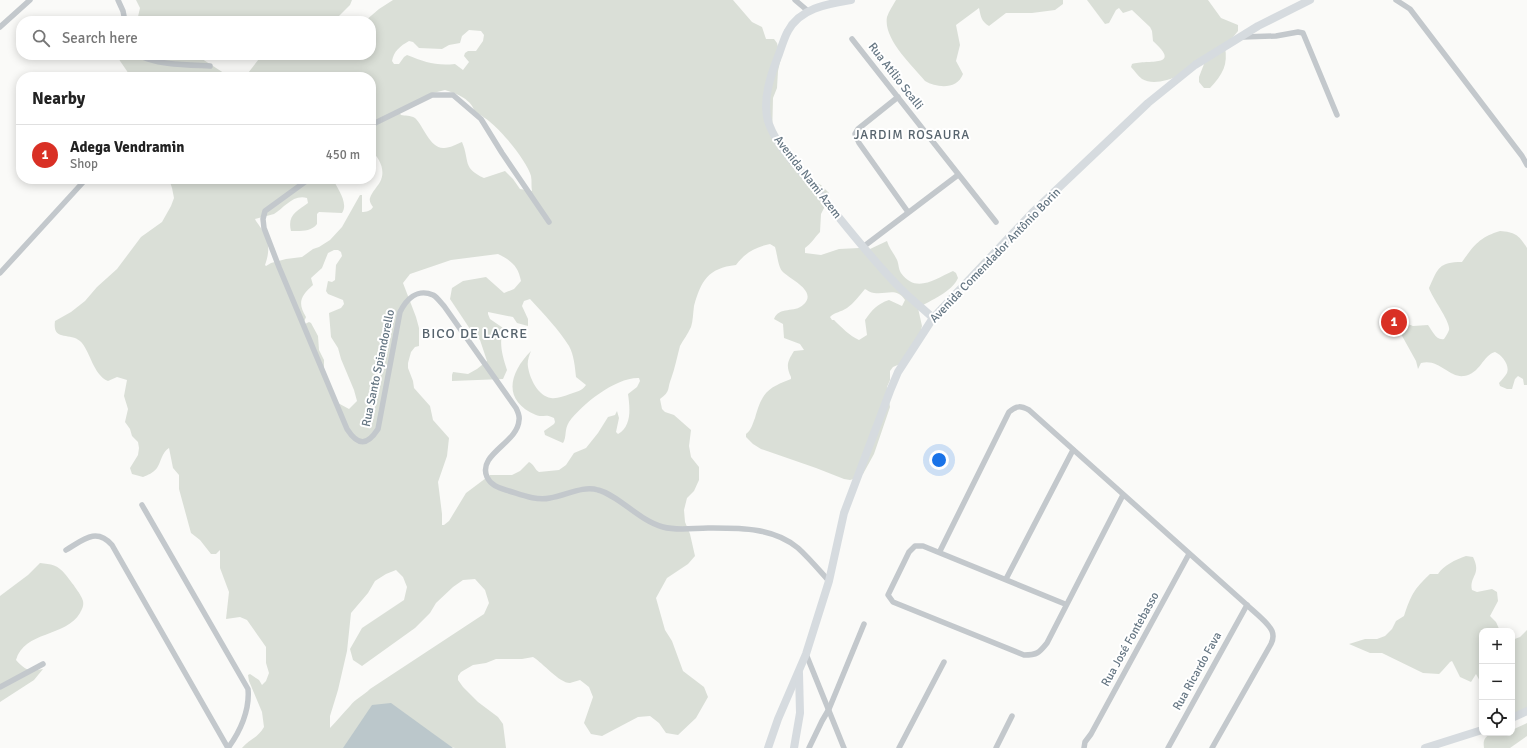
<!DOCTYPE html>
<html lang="en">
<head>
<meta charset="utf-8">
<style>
	body { margin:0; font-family:Signika,sans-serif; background:#f6f6f6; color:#222 }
	.controls { position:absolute; right:12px; bottom:12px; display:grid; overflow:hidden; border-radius:8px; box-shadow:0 2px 10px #0003 }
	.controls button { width:36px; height:36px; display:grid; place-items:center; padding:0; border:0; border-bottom:1px solid #e0e0e0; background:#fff; color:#222; font:20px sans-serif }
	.you { position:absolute; left:939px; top:460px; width:14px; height:14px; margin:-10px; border:3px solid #fff; border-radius:50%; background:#1a73e8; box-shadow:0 0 0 6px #1a73e833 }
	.badge { display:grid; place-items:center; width:26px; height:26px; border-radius:50%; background:#d93025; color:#fff; font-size:13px; font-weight:700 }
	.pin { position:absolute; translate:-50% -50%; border:2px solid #fff; box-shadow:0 1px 4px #0006 }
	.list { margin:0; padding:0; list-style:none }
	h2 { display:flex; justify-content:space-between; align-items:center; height:52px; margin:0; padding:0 16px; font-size:17px }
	h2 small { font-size:13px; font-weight:400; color:#767676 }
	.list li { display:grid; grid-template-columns:26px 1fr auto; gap:12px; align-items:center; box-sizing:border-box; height:60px; padding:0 16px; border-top:1px solid #e0e0e0 }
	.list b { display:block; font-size:15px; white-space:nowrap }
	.list p { margin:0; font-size:13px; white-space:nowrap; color:#767676 }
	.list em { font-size:13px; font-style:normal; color:#767676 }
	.icon { flex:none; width:22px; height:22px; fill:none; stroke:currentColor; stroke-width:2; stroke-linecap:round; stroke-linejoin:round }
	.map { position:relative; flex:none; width:1527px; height:748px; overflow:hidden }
	.search { position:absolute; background:#fff; box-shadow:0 2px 10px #0003; left:16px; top:16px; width:360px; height:44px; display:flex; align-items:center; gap:10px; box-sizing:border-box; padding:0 14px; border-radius:16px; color:#767676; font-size:15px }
	.panel { position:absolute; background:#fff; box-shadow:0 2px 10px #0003; left:16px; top:72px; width:360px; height:112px; border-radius:16px }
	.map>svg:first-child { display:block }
</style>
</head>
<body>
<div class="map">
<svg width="1527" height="748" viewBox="0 0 1527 748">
	<rect width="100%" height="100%" fill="#fafaf8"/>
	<g fill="#dadfd7" fill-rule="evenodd">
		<path d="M136 0H352L350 5 334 21H137L140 8Z"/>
		<path d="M393 0H733L752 22 762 27 766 39H774L777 43 781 58 778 71 777 88 773 98 772 137 796 172 821 185 829 193 828 200 821 214 820 232C815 237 811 244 805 248V253L821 255 839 249 859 248 870 249 887 241C889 248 893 252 896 258 899 262 898 269 901 273 916 294 935 279 953 271L956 273 958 278C952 292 931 300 918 308L922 326 920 334 900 364 893 367 890 371V380L887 387 890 407 874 454 863 474 857 478 850 480 844 479 816 468 761 449 753 444 746 437V434C752 429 752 425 755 418 762 393 767 388 791 379V377C786 366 787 362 794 351L804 350 800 344 784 338 783 324 774 319C779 306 795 313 803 305 819 291 789 279 782 271 778 266 777 253 775 247L770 244C755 247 745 253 736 265 708 268 701 281 694 306 693 313 693 321 691 327 688 334 683 340 680 346 677 357 675 368 671 379 667 389 671 391 660 399L662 409 665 412 674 415 691 430 689 446 691 457 699 467V480L694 491 687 498 684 510 685 522 690 534 695 556 688 564 667 578 656 598 665 630 672 641 683 671 704 687 708 697 696 718 678 735 666 733 659 723 650 716 638 717 602 736 591 734 584 723 593 697 589 687 580 680C577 681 573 682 570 683 559 683 543 663 533 657L522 659H496L486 663 473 665 461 672 458 676V680L463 687 478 702 498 717 503 724 506 748H455L435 744 350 748H242C249 739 257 739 264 727L262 712 249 681 248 675 250 674 259 680 262 685 266 681 269 673 266 663V647L247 620 240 617 226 619 229 592 220 568V550L216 554H211L200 540 191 533 179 489V475L173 468 169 448C162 452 161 462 157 468 153 473 148 475 143 477L132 474 130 468 138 455 139 448 138 442 132 436 130 429 125 422 128 409 124 396 127 380 117 377 108 381C93 375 90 350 80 341 70 332 52 342 55 321L71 312 85 301 97 287 117 269 141 237 162 222 171 206 174 198 172 188 169 179H333C337 188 349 203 342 213L319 212 317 214V224C311 232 300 231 291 231 287 215 297 211 308 203L307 198C293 194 284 208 274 214 268 216 261 217 255 219L256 221C267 236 272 246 265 265L266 266 271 263 286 259 302 257 313 249 319 247 330 240 342 227 360 195H362V212C366 212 371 211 373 207 371 204 369 201 370 198 372 192 377 187 380 182 386 171 380 158 371 151V77H245L262 55H371V21H365L379 9ZM469 30 481 31 484 35 483 41 476 51H468L465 53 464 56 469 62 463 70 455 64C435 66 425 62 407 55L404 57 399 64H394L392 61C394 51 400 46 409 41L413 42 419 48 442 49 449 45 460 43 462 36ZM445 90C457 94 472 99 475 113 491 116 527 160 531 176 532 181 531 186 532 191L520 189 513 179 505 171 484 178C462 168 470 161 462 142 457 144 450 148 444 148 430 149 423 125 415 118 410 115 405 116 401 115L399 112 433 93ZM334 250H338L341 252 342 256 336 265 335 280 332 282 328 281 326 291 328 294 343 300 344 304 341 308 329 313 331 337 338 348 341 359 354 390 357 401 349 409 338 403 324 372V360L319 350 318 336 311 323 309 322 305 324 304 322 306 317C297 302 301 296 313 285L311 278 322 268 328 253ZM498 254C512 261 518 266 521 281L514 289 504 293 486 277 463 281 452 288 450 299 472 332 480 340 487 361 477 369 468 374 453 372 452 375V381L503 379 507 370C502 354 499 345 503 328L490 319 488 314V312L513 317 517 323 528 326V319L522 306 524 301 530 299C544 314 559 330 569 346 574 355 575 367 576 377L586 385C582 391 576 392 570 394 564 396 557 399 551 398 538 396 530 379 528 367 527 361 529 356 531 351 509 373 502 401 536 415 543 418 545 413 554 418L555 422 554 424 544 431 545 435 563 443C567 437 564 430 569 422 582 404 616 377 639 378L640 381 637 387 628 394C630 408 632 426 618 434L616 432 619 418 617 411 615 415 608 417 598 433 586 448 574 453 566 465 559 470 539 472C535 470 534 464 529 462L520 471 512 475H490L466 493 449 521 444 525H442V514L438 482 447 456 449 438 433 420 430 406 414 388 413 381 408 368V363L411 352 415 347 419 346V328L416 317 403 283 410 274 451 260ZM865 289C867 290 871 293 874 293 887 295 896 287 905 300L902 306 889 300C877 304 872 310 865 320L867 335 859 340C850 336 841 327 834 320H832L830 317C835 312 841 312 847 308 854 303 859 296 865 289ZM396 570 403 577 407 587 404 600 362 628 350 649 353 660 362 666 415 628 430 613 436 603 453 587 463 580 475 579 485 590 489 603 484 614 370 689C364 695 355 699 350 706 343 713 337 721 330 728V716L338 690 347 651 351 613 368 593 375 581 386 574Z"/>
		<path d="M896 0H1063V4L1055 10 1032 13H1006L989 26C981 21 981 17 979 8L956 25 960 45 956 61 963 74C957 90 937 88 925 81 912 65 883 39 887 17 889 11 893 5 896 0Z"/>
		<path d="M1087 0H1208L1221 18 1238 25V31L1225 47C1228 65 1223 74 1210 88H1204L1199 82V77L1204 64C1188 71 1159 89 1142 79 1138 76 1135 71 1131 67L1132 64C1148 59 1183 68 1153 41L1152 31 1150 27 1132 10 1123 13 1119 8 1116 10 1109 23 1105 24Z"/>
		<path d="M116 55H196L230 77H131Z"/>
		<path d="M1500 231C1515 232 1519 235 1527 248V385H1524L1523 379 1518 376 1515 379 1512 389H1507L1500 386 1499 383C1502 380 1505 376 1507 373 1510 365 1502 355 1495 352 1483 355 1480 374 1464 376 1449 378 1439 358 1421 363L1418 369 1416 361 1401 334 1395 319 1413 326 1428 325C1432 330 1436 341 1444 339 1446 336 1448 333 1449 330 1451 322 1432 298 1429 288 1438 268 1439 262 1462 262 1474 245 1480 237 1500 231Z"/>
		<path d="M1466 556 1473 557C1482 575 1469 576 1472 590L1477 592 1492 589 1497 592 1498 601 1490 616 1496 622 1500 631H1482V685L1476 674 1471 682 1460 677 1452 661 1450 662 1442 671 1439 674 1423 673 1382 653H1370L1349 644 1365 639H1377L1385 636 1392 629 1396 621 1404 616C1411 595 1414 589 1430 574H1438C1444 565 1455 560 1466 556Z"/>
		<path d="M40 563C51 564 58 565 65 574 69 579 82 595 83 601 84 606 82 609 80 613 66 637 24 631 16 660 26 671 29 671 43 669L34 680 0 702V596L28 575Z"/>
		<path d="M1527 630V711L1512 714V640L1520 637Z"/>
		<path d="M1527 723V736L1510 748H1484C1481 730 1500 733 1512 733V730Z"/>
	</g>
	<path fill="#bbc7cb" d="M391 703 453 748H343L372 705Z"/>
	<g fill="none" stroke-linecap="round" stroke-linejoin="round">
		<g stroke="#c3c8cc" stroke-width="5.5">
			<path d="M118 0 123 11 125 21"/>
			<path d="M795 0 808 11"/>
			<path d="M1396 0 1410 9 1522 156 1527 165"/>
			<path d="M0 27 30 0"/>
			<path d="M1242 37 1276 36 1298 32 1303 33 1337 115"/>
			<path d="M852 39 996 222"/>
			<path d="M139 55C154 65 191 65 210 66"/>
			<path d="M898 97 858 129 855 134 859 143 908 212"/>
			<path d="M371 125 432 95H453L481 119 502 153 549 222"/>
			<path d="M309 179 265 211 263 219 264 228 279 267 347 429C358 446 367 446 378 429L400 312C406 300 417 288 433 295 437 297 441 303 444 306L516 408C518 412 520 416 519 420 518 443 477 454 487 477 491 486 500 488 509 491 522 495 536 501 550 498 565 496 583 485 598 490 620 496 638 520 663 527 677 531 694 528 708 528 739 528 773 527 798 548 809 558 819 570 829 581"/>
			<path d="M863 247 958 175"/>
			<path d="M0 273 86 179"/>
			<path d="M142 505 248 689C250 710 240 732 228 748"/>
			<path d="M66 550C83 540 96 527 112 545L228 748"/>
			<path d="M940 551 1009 412C1017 405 1021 406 1029 410L1247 605C1254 612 1269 623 1272 631 1274 636 1273 640 1271 644L1212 748"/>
			<path d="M1006 579 1073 450"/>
			<path d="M1065 604 923 546H915L909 552 888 595 893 602 1024 655C1037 655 1039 653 1047 643L1123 495"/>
			<path d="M806 654 844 748"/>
			<path d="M0 687 43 664"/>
			<path d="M809 748 822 721 829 709 864 624"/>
			<path d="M899 748 944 662"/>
			<path d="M996 748 1012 716"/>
			<path d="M1084 748 1085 742 1091 734 1189 554"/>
			<path d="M1168 748 1247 605"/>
		</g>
		<g stroke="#d6dbdf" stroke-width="8">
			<path d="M851 0C827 4 800 8 788 31 784 38 782 46 779 54 771 74 761 102 769 124 778 148 799 168 815 188 843 222 870 258 901 289 911 299 922 308 933 318"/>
			<path d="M1512 718 1527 711"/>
			<path d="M768 748 778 719 806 654 829 581 844 513 890 391 898 372 933 318 1032 213 1148 103 1195 65 1258 26 1310 0"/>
			<path d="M794 748 800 713 799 673"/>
			<path d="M1425 748 1482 730"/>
		</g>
	</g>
	<g text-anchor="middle" stroke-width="4" stroke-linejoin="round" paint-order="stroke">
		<g font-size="12" fill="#657683" stroke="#fff">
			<text transform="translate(896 76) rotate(52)" y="4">Rua Atílio Scalli</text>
			<text transform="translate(808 177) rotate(52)" y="4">Avenida Nami Azem</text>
			<text transform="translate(995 255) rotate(-46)" y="4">Avenida Comendador Antônio Borin</text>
			<text transform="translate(378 368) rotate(-78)" y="4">Rua Santo Spiandorello</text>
			<text transform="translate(1130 639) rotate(-61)" y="4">Rua José Fontebasso</text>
			<text transform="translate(1197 671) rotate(-61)" y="4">Rua Ricardo Fava</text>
		</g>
		<g font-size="13" letter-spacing="1" fill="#57646e" stroke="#fff">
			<text x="912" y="139">JARDIM ROSAURA</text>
		</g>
		<g font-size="14" letter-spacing="1" fill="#57646e" stroke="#fff">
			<text x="475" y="338">BICO DE LACRE</text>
		</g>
	</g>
</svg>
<div class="controls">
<button>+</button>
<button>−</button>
<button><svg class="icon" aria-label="locate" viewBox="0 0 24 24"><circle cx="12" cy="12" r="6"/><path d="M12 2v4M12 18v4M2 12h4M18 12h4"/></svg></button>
</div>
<div class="you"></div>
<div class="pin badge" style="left:1394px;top:322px">1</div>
<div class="search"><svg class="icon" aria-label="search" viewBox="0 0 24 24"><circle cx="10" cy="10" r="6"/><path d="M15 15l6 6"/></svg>Search here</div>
<section class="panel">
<h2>Nearby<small></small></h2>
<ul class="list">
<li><span class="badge">1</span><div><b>Adega Vendramin</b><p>Shop</p></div><em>450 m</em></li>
</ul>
</section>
</div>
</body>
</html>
